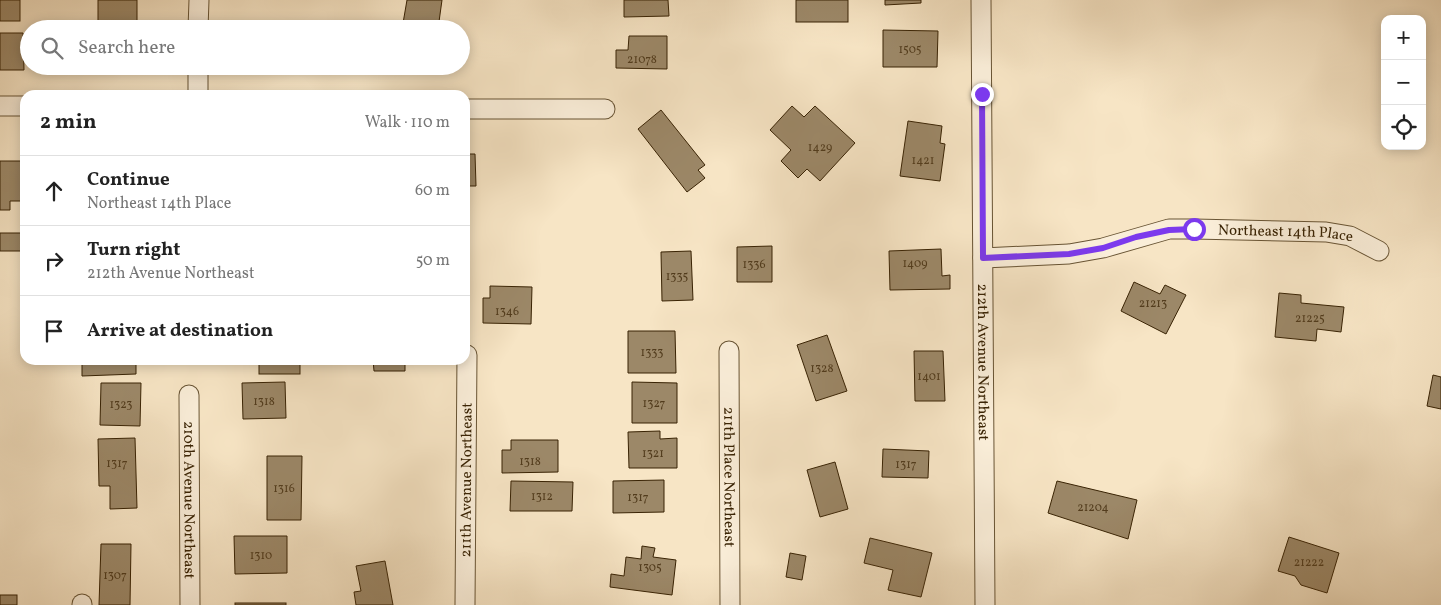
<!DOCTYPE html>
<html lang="en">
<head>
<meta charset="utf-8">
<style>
	body { margin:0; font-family:Vollkorn,serif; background:#f2f2f2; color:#222 }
	.controls { position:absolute; right:15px; top:15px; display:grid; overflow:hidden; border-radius:10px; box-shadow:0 2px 12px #0003 }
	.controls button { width:45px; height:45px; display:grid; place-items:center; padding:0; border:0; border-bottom:1px solid #e0e0e0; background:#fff; color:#222; font:25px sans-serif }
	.stop { position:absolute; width:15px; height:15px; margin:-11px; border:4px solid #7c3aed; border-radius:50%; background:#fff }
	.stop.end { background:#7c3aed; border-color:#fff; box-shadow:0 1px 5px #0008 }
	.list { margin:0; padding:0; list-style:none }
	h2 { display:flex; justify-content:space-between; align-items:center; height:65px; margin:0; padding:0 20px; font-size:21px }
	h2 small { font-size:16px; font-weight:400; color:#767676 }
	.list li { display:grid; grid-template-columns:32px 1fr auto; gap:15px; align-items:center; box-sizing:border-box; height:70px; padding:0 20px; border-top:1px solid #e0e0e0 }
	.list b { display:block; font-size:19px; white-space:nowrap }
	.list p { margin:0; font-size:16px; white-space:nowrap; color:#767676 }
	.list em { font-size:16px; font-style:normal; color:#767676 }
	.icon { flex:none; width:28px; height:28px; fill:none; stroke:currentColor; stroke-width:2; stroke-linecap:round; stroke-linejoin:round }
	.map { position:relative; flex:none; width:1441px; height:605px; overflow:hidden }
	.search { position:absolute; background:#fff; box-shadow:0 2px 12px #0003; left:20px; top:20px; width:450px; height:55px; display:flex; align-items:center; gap:12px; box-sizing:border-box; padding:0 18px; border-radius:28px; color:#767676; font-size:19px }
	.panel { position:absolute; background:#fff; box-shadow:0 2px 12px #0003; left:20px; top:90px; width:450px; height:275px; border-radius:15px }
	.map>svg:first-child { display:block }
</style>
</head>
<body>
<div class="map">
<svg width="1441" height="605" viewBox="0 0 1441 605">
	<rect width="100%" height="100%" fill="#f7e5c5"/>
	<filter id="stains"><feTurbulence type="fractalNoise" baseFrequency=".004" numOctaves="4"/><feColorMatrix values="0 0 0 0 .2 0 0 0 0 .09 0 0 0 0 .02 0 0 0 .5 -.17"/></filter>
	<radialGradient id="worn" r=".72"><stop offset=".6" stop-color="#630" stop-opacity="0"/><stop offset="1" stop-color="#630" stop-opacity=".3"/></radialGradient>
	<g fill="#9c8868" stroke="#392304">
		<rect x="0" y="0" width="20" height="21"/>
		<rect x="98" y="0" width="39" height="29"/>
		<path d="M407 0H442L438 29H402Z"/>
		<path d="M624 0H668L669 16 624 17Z"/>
		<rect x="796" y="0" width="52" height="22"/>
		<path d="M885 0H921V3L885 5Z"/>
		<path d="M883 30 938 31 937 67H883Z"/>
		<path d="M0 33H23L24 70H0Z"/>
		<path d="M629 36H667V69L616 68V50H628Z"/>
		<path d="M792 106 804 117 815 106 855 143 820 181 807 169 798 178 781 161 791 150 770 130Z"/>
		<path d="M661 110 705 165 698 170 705 178 687 192 638 129Z"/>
		<path d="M908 121 942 126 940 143 945 144 940 181 900 176Z"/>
		<path d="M465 154H475L476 186H465Z"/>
		<path d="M0 161H25V201H10V210H0Z"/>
		<rect x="0" y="233" width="25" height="18"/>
		<path d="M772 246V282H737V247Z"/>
		<path d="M941 249 942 276 950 275V289L890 290 889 251Z"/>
		<path d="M691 251 693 300 662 301 661 252Z"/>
		<path d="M1134 282 1160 294 1165 285 1186 295 1166 334 1121 311Z"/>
		<path d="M490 286 532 287 531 324 483 323V298H490Z"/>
		<path d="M1279 293 1301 295V303L1344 307 1341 332 1317 329 1316 341 1275 337Z"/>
		<path d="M628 331H675L676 373H628Z"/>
		<path d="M827 335 847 391 816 401 797 345Z"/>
		<path d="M914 351H943L945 401H915Z"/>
		<path d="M82 360H136V374L82 376Z"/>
		<rect x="259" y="360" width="41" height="14"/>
		<path d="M373 360H405V371H374Z"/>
		<path d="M1433 375 1441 377V409L1427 406Z"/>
		<path d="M285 382 286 418 243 419 242 383Z"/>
		<path d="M632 382 677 383V423H632Z"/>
		<path d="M101 383H141L140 426 100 425Z"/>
		<path d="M660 431V439L677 438V468H629L628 432Z"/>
		<path d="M135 438 137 508 110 509V486H99L98 439Z"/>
		<path d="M511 440H558V472L502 473V450H511Z"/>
		<path d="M883 449 929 451 928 478 882 477Z"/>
		<path d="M267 456H302L301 520H267Z"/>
		<path d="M835 462 848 509 820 517 807 470Z"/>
		<path d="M664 480V512L613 513V481Z"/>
		<path d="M511 481 573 482 572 511H510Z"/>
		<path d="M1057 481 1137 500 1128 539 1048 513Z"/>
		<path d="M234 536H287V573L235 574Z"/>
		<path d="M1289 537 1339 553 1327 593 1301 585 1295 576 1278 571Z"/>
		<path d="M870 538 932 553 921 597 888 590 893 570 864 563Z"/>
		<path d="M101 544H131L130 605H99Z"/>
		<path d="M642 546 655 548 653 557 676 560 672 595 610 587 611 574 624 576 626 557 641 559Z"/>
		<path d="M790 553 806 556 802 580 786 577Z"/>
		<path d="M385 561 393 605H356L354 592 361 591 356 566Z"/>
		<rect x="0" y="595" width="17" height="10"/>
		<rect x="235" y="603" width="51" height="2"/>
	</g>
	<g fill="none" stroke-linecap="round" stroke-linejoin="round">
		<defs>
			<g id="minor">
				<path id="s1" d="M981 0 985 605"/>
				<path d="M198 29 199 0"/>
				<path d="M198 95V66"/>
				<path d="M0 106H25"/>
				<path d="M465 109H605"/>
				<path id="s2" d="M983 258 1069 254 1103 248 1169 229H1194L1326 232 1350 236 1379 251"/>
				<path id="s3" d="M729 351 730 605"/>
				<path id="s4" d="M189 395 190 605"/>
				<path d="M82 605V604"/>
				<path id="s5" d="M465 605 467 355"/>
			</g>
		</defs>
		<use href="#minor" stroke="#685434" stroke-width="21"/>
		<use href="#minor" stroke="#faeed9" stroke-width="19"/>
	</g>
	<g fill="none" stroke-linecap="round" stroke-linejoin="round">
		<path stroke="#7c3aed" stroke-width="6" d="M982 94 983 258 1069 254 1103 248 1136 237 1169 230 1194 229"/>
	</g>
	<g text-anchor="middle" stroke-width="4.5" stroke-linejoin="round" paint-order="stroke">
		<g font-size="12" fill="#523c1d">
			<text x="910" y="53">1505</text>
			<text x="642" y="63">21078</text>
			<text x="820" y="151">1429</text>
			<text x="923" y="164">1421</text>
			<text x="915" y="267">1409</text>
			<text x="754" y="268">1336</text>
			<text x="677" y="280">1335</text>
			<text x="1153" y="307">21213</text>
			<text x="507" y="315">1346</text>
			<text x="1310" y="322">21225</text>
			<text x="652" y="356">1333</text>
			<text x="822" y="372">1328</text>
			<text x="929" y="380">1401</text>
			<text x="264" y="405">1318</text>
			<text x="654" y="407">1327</text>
			<text x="121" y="408">1323</text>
			<text x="653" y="457">1321</text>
			<text x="530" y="465">1318</text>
			<text x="117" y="467">1317</text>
			<text x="906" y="468">1317</text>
			<text x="284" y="492">1316</text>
			<text x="542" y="500">1312</text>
			<text x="638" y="501">1317</text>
			<text x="1093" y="511">21204</text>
			<text x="261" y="559">1310</text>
			<text x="1309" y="566">21222</text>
			<text x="650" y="571">1305</text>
			<text x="115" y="579">1307</text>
		</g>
		<g font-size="15" fill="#392304" stroke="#faeed9">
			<text dy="5" stroke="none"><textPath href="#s2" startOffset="306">Northeast 14th Place</textPath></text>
			<text dy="5" stroke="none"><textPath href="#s1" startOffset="362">212th Avenue Northeast</textPath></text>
			<text dy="5" stroke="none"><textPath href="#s3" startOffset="126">211th Place Northeast</textPath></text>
			<text dy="5" stroke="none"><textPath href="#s5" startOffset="125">211th Avenue Northeast</textPath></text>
			<text dy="5" stroke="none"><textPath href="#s4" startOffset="105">210th Avenue Northeast</textPath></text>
		</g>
	</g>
	<rect width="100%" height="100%" filter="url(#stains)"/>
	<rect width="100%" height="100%" fill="url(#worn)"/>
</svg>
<div class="controls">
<button>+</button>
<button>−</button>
<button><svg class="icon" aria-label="locate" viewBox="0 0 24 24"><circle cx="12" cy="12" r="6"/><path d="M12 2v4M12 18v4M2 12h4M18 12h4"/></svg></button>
</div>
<div class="stop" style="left:1194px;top:229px"></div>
<div class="stop end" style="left:982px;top:94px"></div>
<div class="search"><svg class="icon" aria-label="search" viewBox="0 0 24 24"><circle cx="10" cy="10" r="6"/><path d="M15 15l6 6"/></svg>Search here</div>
<section class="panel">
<h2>2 min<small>Walk · 110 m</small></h2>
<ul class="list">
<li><svg class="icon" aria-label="ahead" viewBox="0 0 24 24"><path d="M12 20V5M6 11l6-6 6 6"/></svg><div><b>Continue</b><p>Northeast 14th Place</p></div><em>60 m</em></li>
<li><svg class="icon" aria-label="right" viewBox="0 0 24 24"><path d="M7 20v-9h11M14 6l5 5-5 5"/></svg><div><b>Turn right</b><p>212th Avenue Northeast</p></div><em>50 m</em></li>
<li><svg class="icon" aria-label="arrive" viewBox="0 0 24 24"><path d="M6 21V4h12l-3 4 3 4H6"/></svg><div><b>Arrive at destination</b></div></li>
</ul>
</section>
</div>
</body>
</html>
